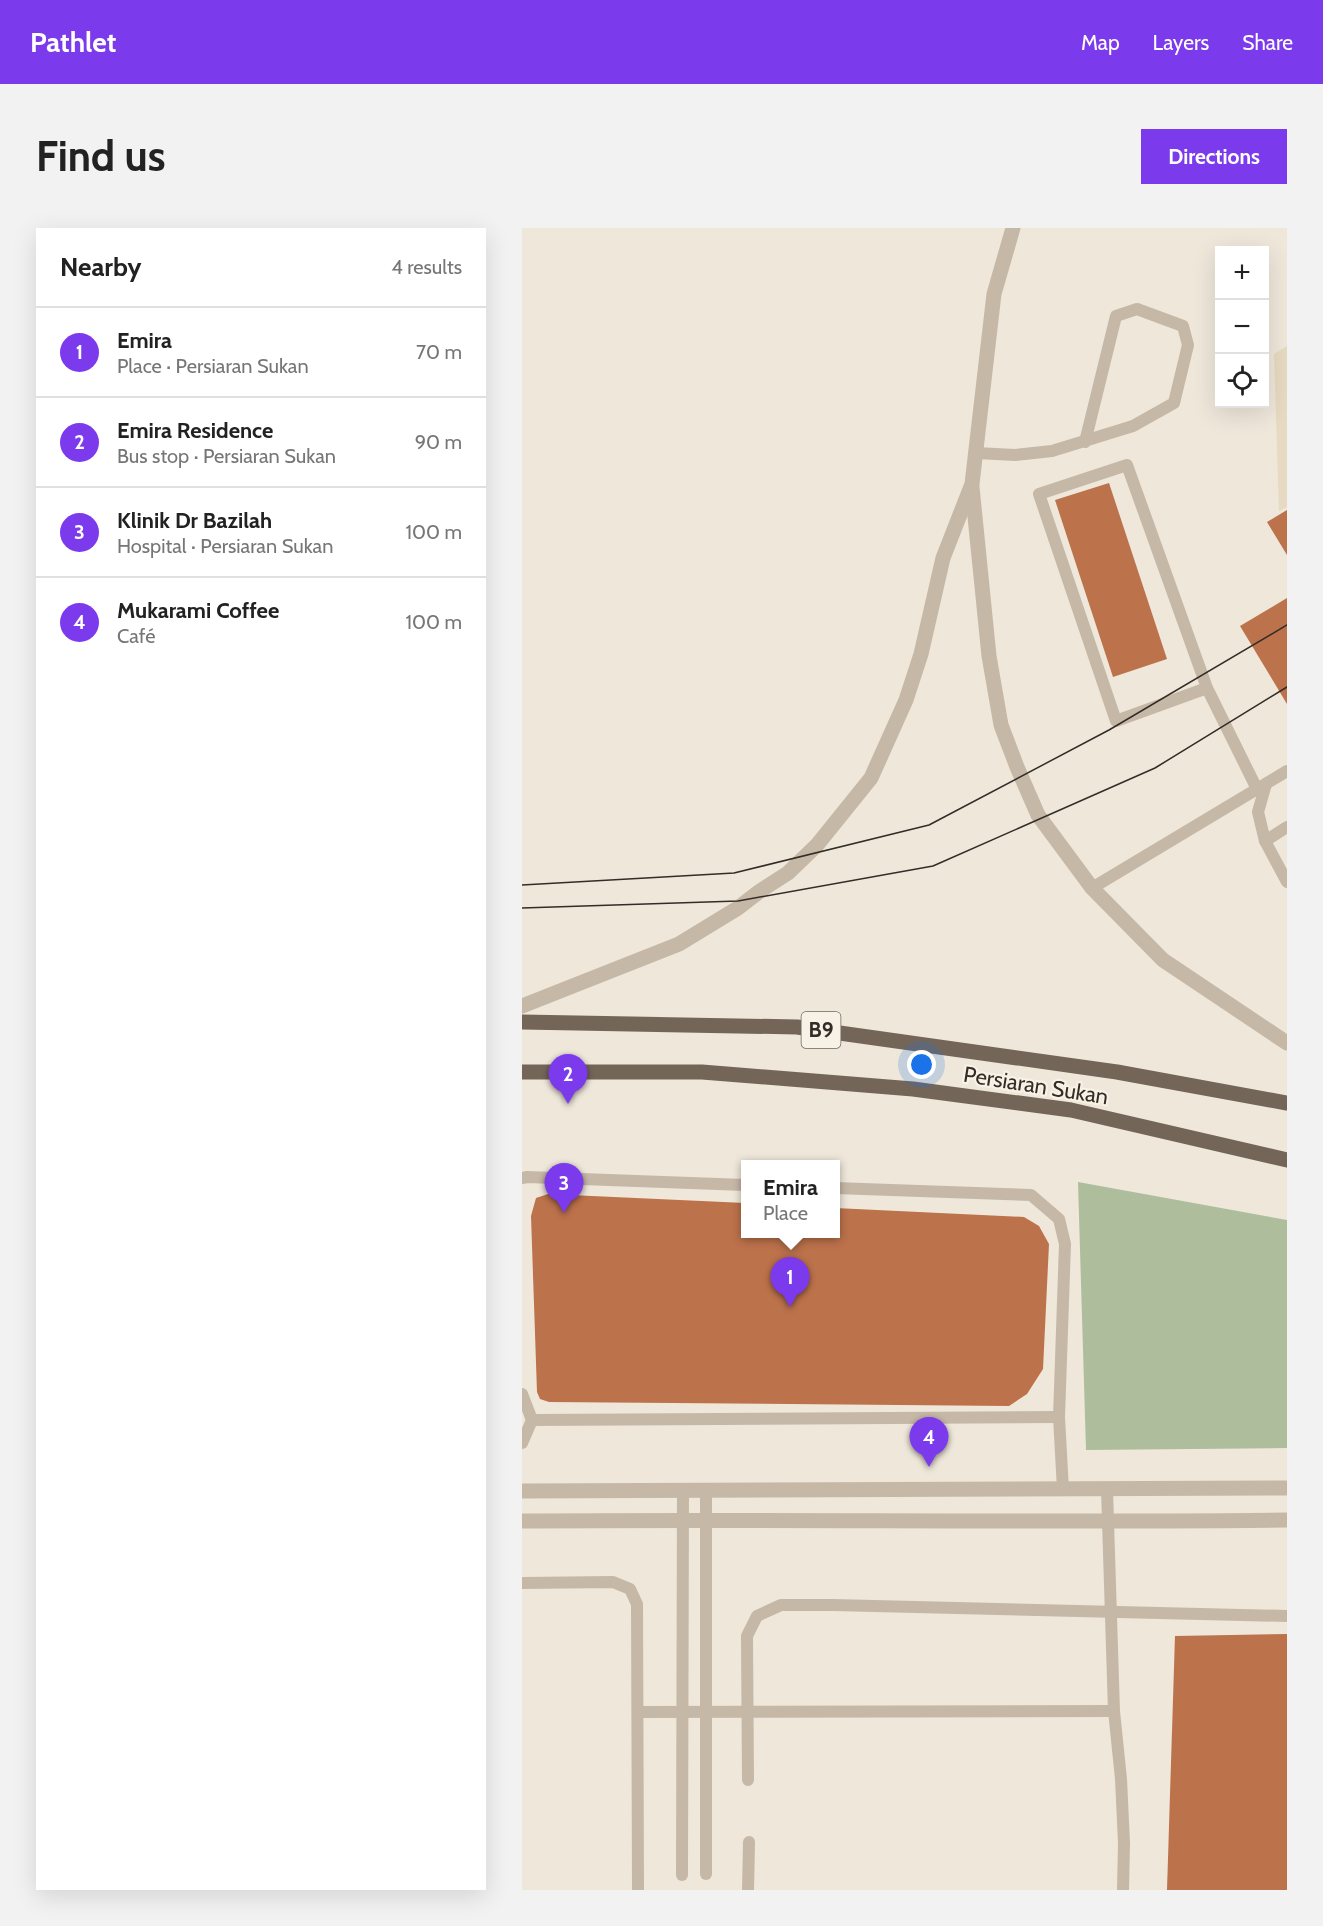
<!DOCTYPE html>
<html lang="en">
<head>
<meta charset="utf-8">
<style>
	body { margin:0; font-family:Cabin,sans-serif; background:#f2f2f2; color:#222 }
	.controls { position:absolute; right:18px; top:18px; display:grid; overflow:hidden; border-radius:0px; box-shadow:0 6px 24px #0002 }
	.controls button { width:54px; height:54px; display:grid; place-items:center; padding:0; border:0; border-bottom:2px solid #e0e0e0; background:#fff; color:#222; font:30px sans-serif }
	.you { position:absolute; left:400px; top:837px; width:21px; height:21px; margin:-15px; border:4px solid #fff; border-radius:50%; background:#1a73e8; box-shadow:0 0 0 9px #1a73e833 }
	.badge { display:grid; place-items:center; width:39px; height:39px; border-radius:50%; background:#7c3aed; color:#fff; font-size:20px; font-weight:700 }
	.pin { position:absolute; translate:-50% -50px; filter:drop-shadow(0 2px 3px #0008) }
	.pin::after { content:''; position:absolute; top:32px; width:21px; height:18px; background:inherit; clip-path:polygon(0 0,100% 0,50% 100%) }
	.popup { position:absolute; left:219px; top:932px; width:99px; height:78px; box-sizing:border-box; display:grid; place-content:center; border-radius:0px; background:#fff; filter:drop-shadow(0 2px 4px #0005); font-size:20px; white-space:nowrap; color:#767676 }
	.popup b { font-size:22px; color:#222 }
	.popup::after { content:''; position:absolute; left:50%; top:100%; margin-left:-12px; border:12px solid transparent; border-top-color:#fff }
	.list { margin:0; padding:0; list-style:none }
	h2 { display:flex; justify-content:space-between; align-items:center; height:78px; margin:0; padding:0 24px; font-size:26px }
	h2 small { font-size:20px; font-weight:400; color:#767676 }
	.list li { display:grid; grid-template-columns:39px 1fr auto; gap:18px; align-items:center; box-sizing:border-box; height:90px; padding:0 24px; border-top:2px solid #e0e0e0 }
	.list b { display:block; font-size:22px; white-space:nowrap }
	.list p { margin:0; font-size:20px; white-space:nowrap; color:#767676 }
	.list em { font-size:20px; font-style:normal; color:#767676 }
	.icon { flex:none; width:33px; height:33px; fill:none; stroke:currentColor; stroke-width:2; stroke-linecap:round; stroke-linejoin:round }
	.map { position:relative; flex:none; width:765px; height:1662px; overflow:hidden; border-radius:0px }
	header { display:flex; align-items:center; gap:36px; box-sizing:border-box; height:84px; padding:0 30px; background:#7c3aed; color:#fff }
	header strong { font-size:28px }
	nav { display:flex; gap:33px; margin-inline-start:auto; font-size:21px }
	.intro { display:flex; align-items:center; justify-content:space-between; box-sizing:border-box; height:144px; padding:0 36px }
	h1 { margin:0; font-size:42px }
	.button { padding:15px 27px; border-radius:0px; background:#7c3aed; color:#fff; font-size:21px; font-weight:700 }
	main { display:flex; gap:36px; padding:0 36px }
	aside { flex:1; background:#fff; border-radius:0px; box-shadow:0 6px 24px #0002 }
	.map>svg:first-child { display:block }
</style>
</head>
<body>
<header>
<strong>Pathlet</strong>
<nav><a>Map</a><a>Layers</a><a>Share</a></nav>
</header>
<div class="intro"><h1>Find us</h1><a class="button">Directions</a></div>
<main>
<aside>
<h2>Nearby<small>4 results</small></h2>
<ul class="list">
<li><span class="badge">1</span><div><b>Emira</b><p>Place · Persiaran Sukan</p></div><em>70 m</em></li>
<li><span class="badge">2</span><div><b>Emira Residence</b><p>Bus stop · Persiaran Sukan</p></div><em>90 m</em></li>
<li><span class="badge">3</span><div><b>Klinik Dr Bazilah</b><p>Hospital · Persiaran Sukan</p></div><em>100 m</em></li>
<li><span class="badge">4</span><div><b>Mukarami Coffee</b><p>Café</p></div><em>100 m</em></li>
</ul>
</aside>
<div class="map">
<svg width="765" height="1662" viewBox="0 0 765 1662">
	<rect width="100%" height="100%" fill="#efe7da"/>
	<path fill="#aebd9b" d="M556 954 765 992V1220L564 1222Z"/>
	<path fill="#e6dac2" d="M765 118V279L757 283 752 126Z"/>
	<g fill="#bc724b">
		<path d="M587 255 645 431 591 449 533 272Z"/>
		<path d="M765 282V327L745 294Z"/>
		<path d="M765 370V476L718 398Z"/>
		<path d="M26 966 223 975V1006H313V980L502 989 517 998 527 1016 521 1141 505 1166 487 1178 27 1174 18 1171 15 1164 9 988 14 970Z"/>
		<path d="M765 1406V1662H645L653 1408Z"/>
	</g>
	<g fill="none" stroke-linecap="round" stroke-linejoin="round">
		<g stroke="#c6b8a7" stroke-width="12">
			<path d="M454 225 493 227 530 223 611 198 652 175 666 117 661 98 615 81 594 88 563 214"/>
			<path d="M685 460 594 493 517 266 605 237 685 460 735 561"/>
			<path d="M744 556 736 584 743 613 765 654"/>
			<path d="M743 613 765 599"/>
			<path d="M570 660 765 543"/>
			<path d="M0 950 5 949 223 957"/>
			<path d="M313 960 509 967 537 991 543 1016 537 1189 541 1262"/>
			<path d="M0 1166 10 1192 0 1215"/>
			<path d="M10 1192 537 1189"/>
			<path d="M585 1262 592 1483 599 1551 602 1615 601 1662"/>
			<path d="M184 1263V1646"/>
			<path d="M0 1355 91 1354 108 1361 115 1376 116 1662"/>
			<path d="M116 1484 592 1483"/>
			<path d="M226 1552 225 1408 235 1388 259 1377H311"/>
			<path d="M160 1647 161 1263"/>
			<path d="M226 1662 227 1614"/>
		</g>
		<g stroke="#c6b8a7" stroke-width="15">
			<path d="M450 259 467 428 479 497 495 539 516 587 570 660 641 732 765 815"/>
			<path d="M0 778 157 716 216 680 238 663 266 645 295 617 349 550 384 472 399 426 421 330 450 256 472 66 491 0"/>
			<path d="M0 1263 765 1260"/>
			<path d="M0 1293C255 1291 510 1295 765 1292"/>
		</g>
		<g stroke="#746559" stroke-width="15">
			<path d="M0 794 275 799 595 844 765 875"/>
			<path d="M0 844H180L391 861 549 882 765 932"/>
		</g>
		<g stroke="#332c27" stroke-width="1.5">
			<path d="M0 657 212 645 407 597 587 502 765 397"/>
			<path d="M0 680 216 673 411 638 633 540 765 459"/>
		</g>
		<path stroke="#c6b8a7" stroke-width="12" d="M311 1377 765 1388"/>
	</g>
	<g text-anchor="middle" stroke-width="4.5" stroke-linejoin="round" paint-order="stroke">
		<rect fill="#f7f1e6" stroke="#6e6760" stroke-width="1.5" x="279.5" y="784" width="39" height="36" rx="4.5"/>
		<g font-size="21" font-weight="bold" fill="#332c27">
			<text x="299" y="809">B9</text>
		</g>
		<g font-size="22" fill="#332c27" stroke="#f7f1e6">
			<text transform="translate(514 857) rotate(9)" y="8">Persiaran Sukan</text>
		</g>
	</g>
</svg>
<div class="controls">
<button>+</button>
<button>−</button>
<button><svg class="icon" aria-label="locate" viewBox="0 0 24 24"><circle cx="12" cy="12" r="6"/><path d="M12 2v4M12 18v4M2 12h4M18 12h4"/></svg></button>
</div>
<div class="you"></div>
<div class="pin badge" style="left:268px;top:1079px">1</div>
<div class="popup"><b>Emira</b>Place</div>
<div class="pin badge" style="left:46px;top:876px">2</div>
<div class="pin badge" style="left:42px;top:985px">3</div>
<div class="pin badge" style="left:407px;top:1239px">4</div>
</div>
</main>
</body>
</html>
